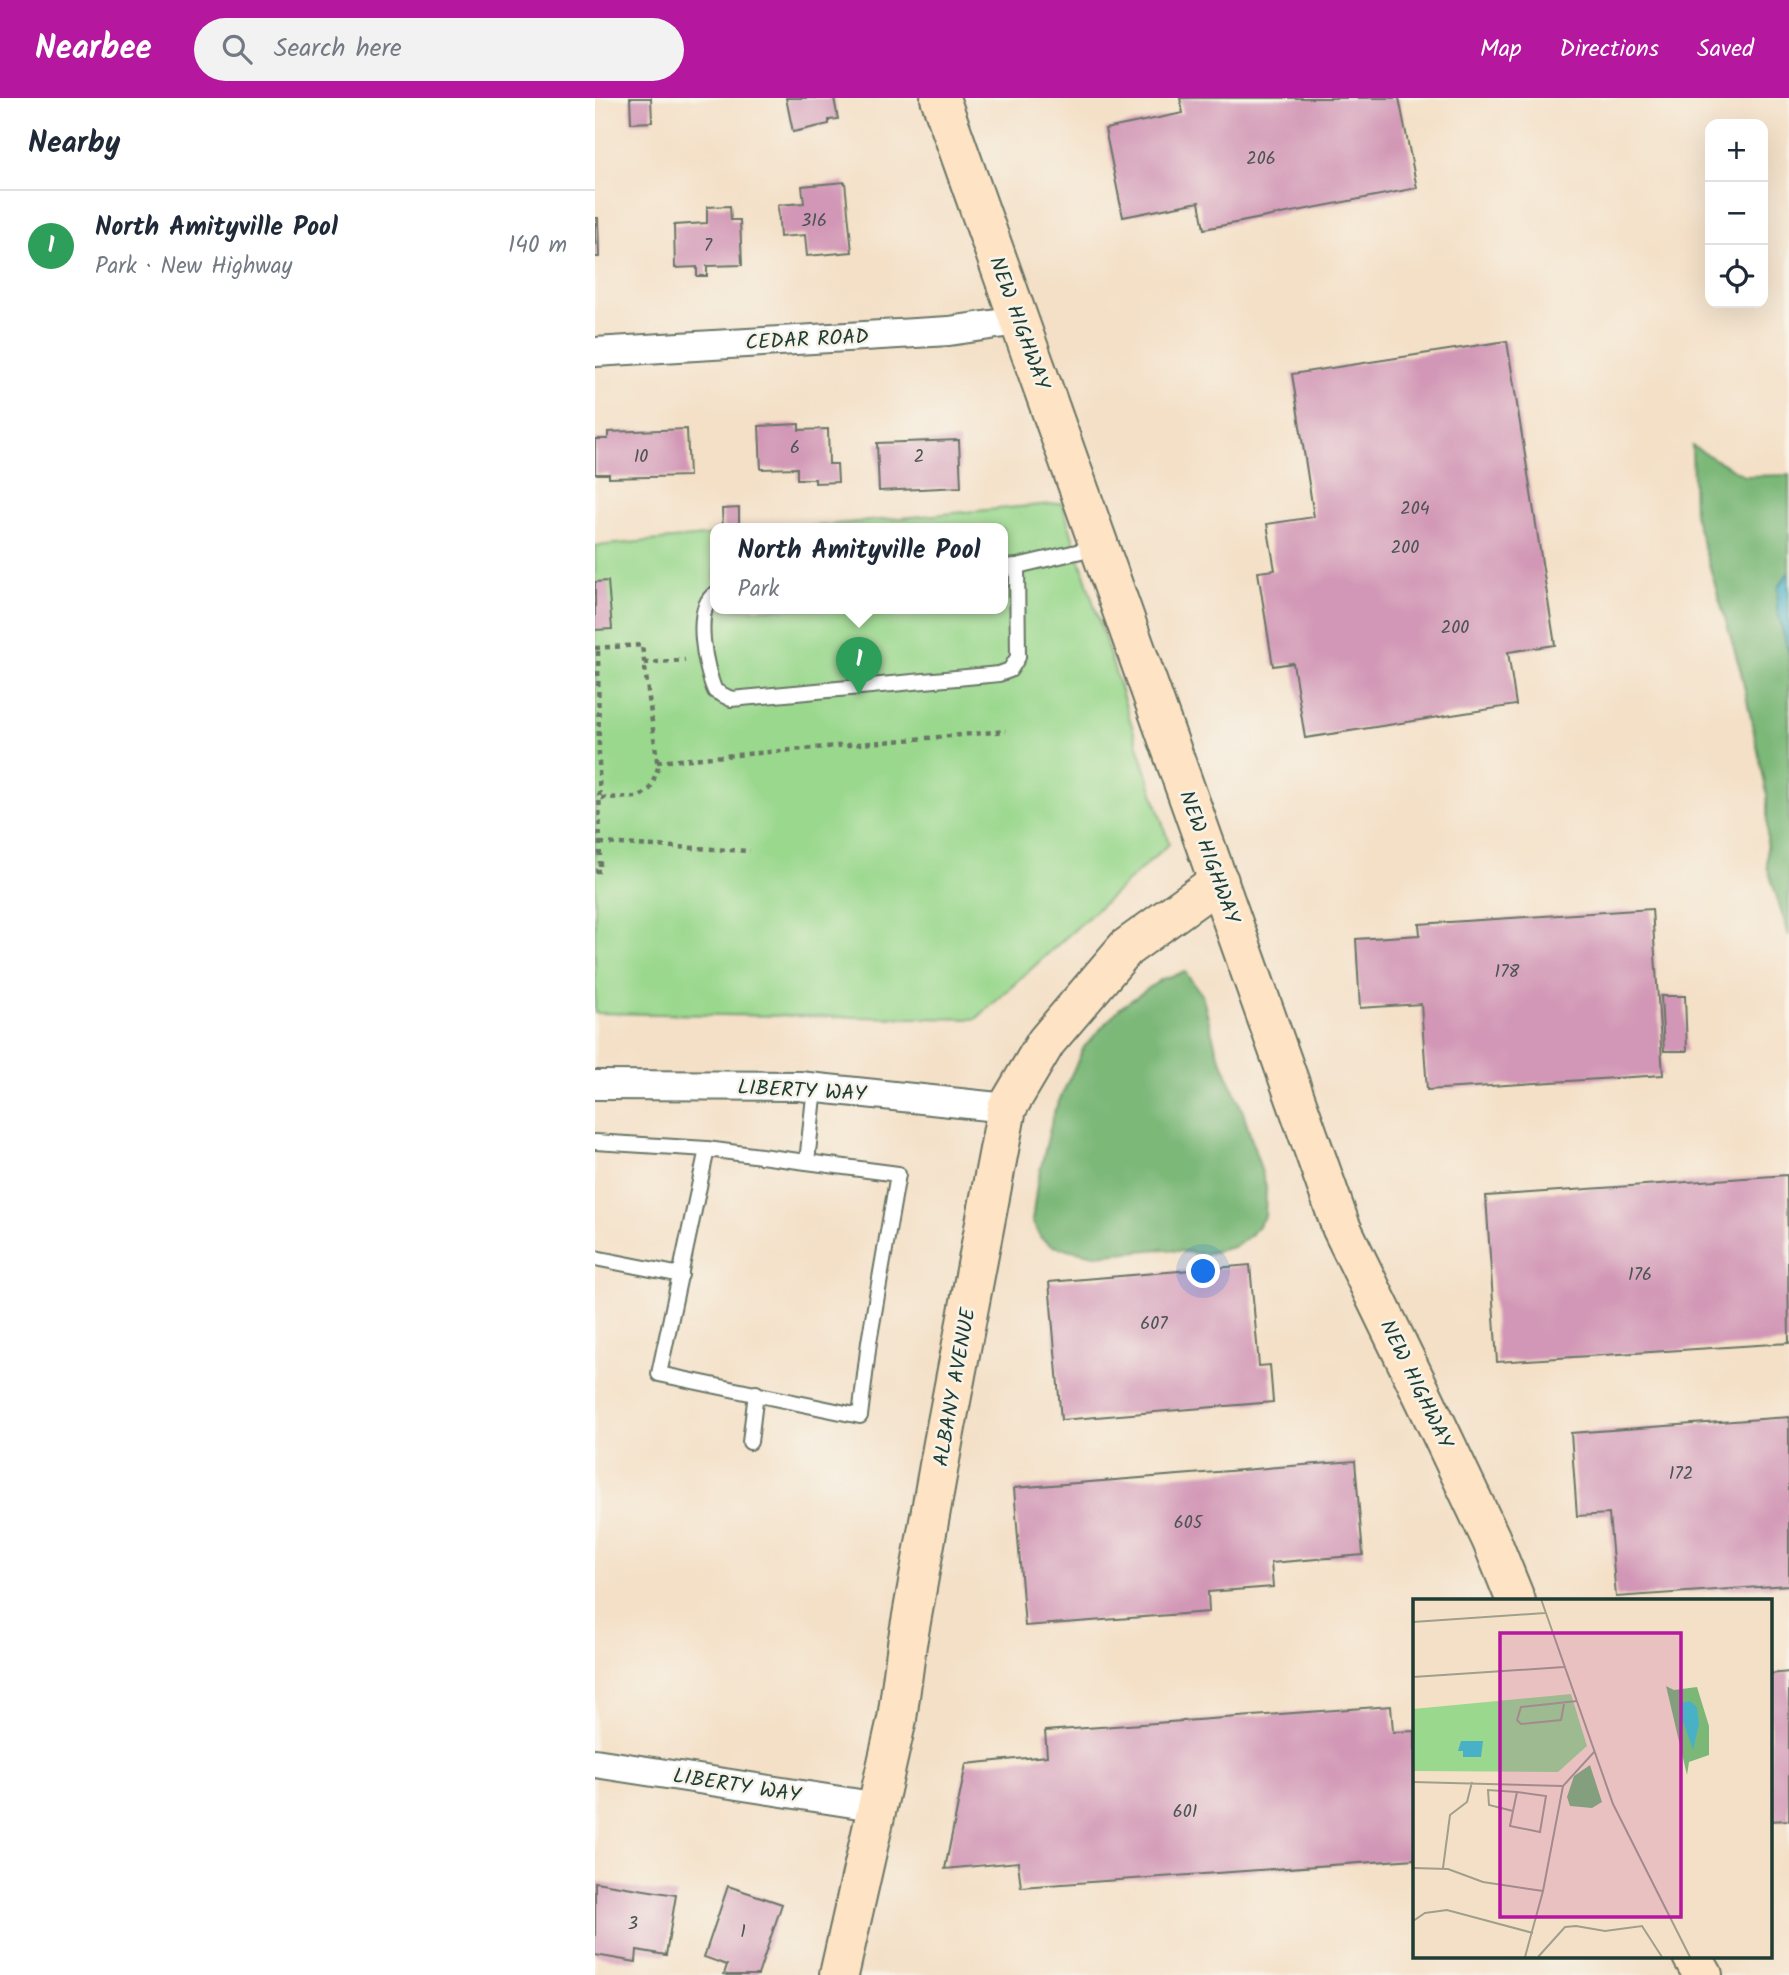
<!DOCTYPE html>
<html lang="en">
<head>
<meta charset="utf-8">
<style>
	body { margin:0; font-family:Kalam,sans-serif; background:#f2f2f3; color:#1f2937 }
	.controls { position:absolute; right:21px; top:21px; display:grid; overflow:hidden; border-radius:14px; box-shadow:0 7px 28px #0002 }
	.controls button { width:63px; height:63px; display:grid; place-items:center; padding:0; border:0; border-bottom:2px solid #e0e1e3; background:#fff; color:#1f2937; font:35px sans-serif }
	.you { position:absolute; left:609px; top:1174px; width:24px; height:24px; margin:-18px; border:5px solid #fff; border-radius:50%; background:#1a73e8; box-shadow:0 0 0 10px #1a73e833 }
	.badge { display:grid; place-items:center; width:46px; height:46px; border-radius:50%; background:#b5179e; color:#fff; font-size:23px; font-weight:700 }
	.pin { position:absolute; translate:-50% -58px; filter:drop-shadow(0 2px 4px #0008) }
	.pin::after { content:''; position:absolute; top:37px; width:24px; height:21px; background:inherit; clip-path:polygon(0 0,100% 0,50% 100%) }
	.popup { position:absolute; left:115px; top:425px; width:298px; height:91px; box-sizing:border-box; display:grid; place-content:center; border-radius:14px; background:#fff; filter:drop-shadow(0 2px 5px #0005); font-size:23px; white-space:nowrap; color:#747a83 }
	.popup b { font-size:26px; color:#1f2937 }
	.popup::after { content:''; position:absolute; left:50%; top:100%; margin-left:-14px; border:14px solid transparent; border-top-color:#fff }
	.list { margin:0; padding:0; list-style:none }
	h2 { display:flex; justify-content:space-between; align-items:center; height:91px; margin:0; padding:0 28px; font-size:30px }
	h2 small { font-size:23px; font-weight:400; color:#747a83 }
	.list li { display:grid; grid-template-columns:46px 1fr auto; gap:21px; align-items:center; box-sizing:border-box; height:112px; padding:0 28px; border-top:2px solid #e0e1e3 }
	.list b { display:block; font-size:26px; white-space:nowrap }
	.list p { margin:0; font-size:23px; white-space:nowrap; color:#747a83 }
	.list em { font-size:23px; font-style:normal; color:#747a83 }
	.icon { flex:none; width:38px; height:38px; fill:none; stroke:currentColor; stroke-width:2; stroke-linecap:round; stroke-linejoin:round }
	.map { position:relative; flex:none; width:1194px; height:1877px; overflow:hidden }
	header { display:flex; align-items:center; gap:42px; box-sizing:border-box; height:98px; padding:0 35px; background:#b5179e; color:#fff }
	header strong { font-size:33px }
	nav { display:flex; gap:38px; margin-inline-start:auto; font-size:24px }
	.search { width:490px; height:63px; background:#f2f2f3; display:flex; align-items:center; gap:18px; box-sizing:border-box; padding:0 24px; border-radius:38px; color:#747a83; font-size:26px }
	main { display:flex }
	aside { flex:1; background:#fff }
	.map>svg:first-child { display:block }
</style>
</head>
<body>
<header>
<strong>Nearbee</strong>
<div class="search"><svg class="icon" aria-label="search" viewBox="0 0 24 24"><circle cx="10" cy="10" r="6"/><path d="M15 15l6 6"/></svg>Search here</div>
<nav><a>Map</a><a>Directions</a><a>Saved</a></nav>
</header>
<main>
<aside>
<h2>Nearby<small></small></h2>
<ul class="list">
<li><span class="badge" style="background:#2e9e5b">1</span><div><b>North Amityville Pool</b><p>Park · New Highway</p></div><em>140 m</em></li>
</ul>
</aside>
<div class="map">
<svg width="1194" height="1877" viewBox="0 0 1194 1877">
	<rect width="100%" height="100%" fill="#f7f3e8"/>
	<filter id="ink" filterUnits="userSpaceOnUse"><feTurbulence type="fractalNoise" baseFrequency=".0143" numOctaves="2"/><feDisplacementMap in="SourceGraphic" scale="14" xChannelSelector="R" yChannelSelector="G"/><feConvolveMatrix kernelMatrix="1 2 1 2 8 2 1 2 1" color-interpolation-filters="sRGB"/></filter>
	<filter id="wash" filterUnits="userSpaceOnUse"><feTurbulence type="fractalNoise" baseFrequency=".00686" numOctaves="4" result="noise"/><feDisplacementMap in="SourceGraphic" scale="28" xChannelSelector="R" yChannelSelector="G"/><feGaussianBlur stdDeviation="1.57" result="paint"/><feColorMatrix in="noise" values="0 0 0 0 0 0 0 0 0 0 0 0 0 0 0 0 0 1.4 0 .05"/><feComposite in="paint" operator="in"/></filter>
	<g filter="url(#wash)">
		<rect width="100%" height="100%" fill="#f4e0c7"/>
		<path fill="#9ad88d" stroke="#5c8a60" stroke-width="2" d="M467 405 574 746 381 921 0 915V448L120 437V511H408V431H189Z"/>
		<g fill="#7bb878" stroke="#4d7a56" stroke-width="2">
			<path d="M1097 348 1150 378 1194 377V838L1172 768V695L1146 574 1099 416Z"/>
			<path d="M590 874 607 897 621 950 648 1014 671 1088 670 1118 656 1137 638 1149 609 1156 565 1151 500 1157 458 1148 446 1140 437 1123 442 1086 459 1014 489 949 525 910 567 881Z"/>
		</g>
		<path fill="#48b1c6" stroke="#34777d" stroke-width="2" d="M1194 474V557L1182 511 1183 489Z"/>
		<g id="blocks">
			<g fill="#d297b6">
				<path d="M35 0H56L57 24 36 25Z"/>
				<path d="M191 0H239L243 21 234 22V26L198 34Z"/>
				<path d="M585 0H804L822 90 609 131 604 104 528 119 510 31 588 15Z"/>
				<path d="M250 84 257 154 212 158 210 137 185 139 183 107 209 105 207 88Z"/>
				<path d="M135 108 136 122H145L147 167 112 168V178H102V169L80 170 79 127 112 125V109Z"/>
				<path d="M0 120H3L4 159H0Z"/>
				<path d="M912 243 960 547 913 554 921 607 710 640 698 565 678 568 663 474 680 472 672 426 719 419 697 276Z"/>
				<path d="M204 326V332L233 331 234 366H242L243 384 220 385V381H202V370L166 371 164 328Z"/>
				<path d="M92 331 94 378 14 380V376H0V341H13V334Z"/>
				<path d="M364 342 366 389 284 393 282 345Z"/>
				<path d="M144 410V431H128L127 411Z"/>
				<path d="M13 483 17 531 0 532V484Z"/>
				<path d="M1057 811 1068 977 832 992 826 906 765 910 761 841 825 837 824 826Z"/>
				<path d="M1066 898H1090L1092 953H1069Z"/>
				<path d="M1192 1077 1194 1245 902 1264 891 1098Z"/>
				<path d="M655 1167 664 1268 675 1267 678 1304 466 1322 454 1184Z"/>
				<path d="M1194 1319V1487L1021 1499 1014 1416 982 1418 976 1335Z"/>
				<path d="M760 1363 768 1457 676 1465 678 1489 613 1494 614 1514 430 1528 419 1390Z"/>
				<path d="M1194 1574V1722L1175 1723V1576Z"/>
				<path d="M796 1608 798 1634 820 1633V1761L426 1789 423 1764 350 1771 371 1666 452 1658 450 1633Z"/>
				<path d="M0 1784 81 1797 71 1857 42 1852 41 1864 0 1857Z"/>
				<path d="M133 1788 187 1806 163 1877H133L129 1876 132 1867 109 1859Z"/>
			</g>
		</g>
	</g>
	<g filter="url(#ink)">
		<use href="#blocks" fill-opacity="0" stroke="#6a7667" stroke-width="2"/>
		<g fill="none" stroke-linecap="round" stroke-linejoin="round">
			<defs>
				<g id="lane">
					<path d="M408 469 422 468 503 449"/>
					<path d="M120 496C97 510 111 573 120 593L136 601 404 576 415 572 423 559 422 468"/>
					<path d="M0 1044 112 1051 303 1076 274 1244 265 1318 64 1276 112 1051"/>
					<path d="M212 1064 220 989"/>
					<path d="M0 1160 86 1177"/>
					<path d="M155 1344 161 1295"/>
				</g>
				<g id="street">
					<path d="M0 254 354 233 423 223"/>
					<path d="M0 987 204 988 412 1010"/>
					<path d="M0 1665 284 1709"/>
				</g>
				<g id="secondary">
					<path d="M345 0 746 1129 830 1302 896 1441 921 1503"/>
					<path d="M1097 1858 1108 1877"/>
					<path d="M244 1877 302 1621 312 1546 348 1345 412 1010 451 944 531 850 624 783"/>
				</g>
			</defs>
			<use href="#lane" stroke="#6a7667" stroke-width="18"/>
			<use href="#street" stroke="#6a7667" stroke-width="32"/>
			<use href="#secondary" stroke="#6a7667" stroke-width="42"/>
			<g stroke="#6a7667" stroke-width="4.5" stroke-dasharray="5 5" stroke-linecap="butt">
				<path d="M0 550 47 547 63 670 55 691 44 699 4 700"/>
				<path d="M49 565 90 562"/>
				<path d="M62 664 411 633"/>
				<path d="M5 745 155 753"/>
				<path d="M0 773H5L3 550"/>
			</g>
			<use href="#lane" stroke="#fff" stroke-width="14"/>
			<use href="#street" stroke="#fff" stroke-width="28"/>
			<use href="#secondary" stroke="#fee4c5" stroke-width="38"/>
		</g>
	</g>
	<g text-anchor="middle" stroke-width="5" stroke-linejoin="round" paint-order="stroke">
		<g font-size="18" fill="#4c5454">
			<text x="666" y="66">206</text>
			<text x="219" y="128">316</text>
			<text x="113" y="153">7</text>
			<text x="200" y="355">6</text>
			<text x="46" y="364">10</text>
			<text x="324" y="364">2</text>
			<text x="820" y="416">204</text>
			<text x="810" y="455">200</text>
			<text x="860" y="535">200</text>
			<text x="912" y="879">178</text>
			<text x="1045" y="1182">176</text>
			<text x="559" y="1231">607</text>
			<text x="1086" y="1381">172</text>
			<text x="593" y="1430">605</text>
			<text x="590" y="1719">601</text>
			<text x="38" y="1831">3</text>
			<text x="148" y="1839">1</text>
		</g>
		<g font-size="21" fill="#1f3d34" stroke="#f7f3e8">
			<text transform="translate(425 225) rotate(70)" y="7">NEW HIGHWAY</text>
			<text transform="translate(212 241) rotate(-3)" y="7">CEDAR ROAD</text>
			<text transform="translate(615 759) rotate(70)" y="7">NEW HIGHWAY</text>
			<text transform="translate(207 992) rotate(3)" y="7">LIBERTY WAY</text>
			<text transform="translate(822 1286) rotate(64)" y="7">NEW HIGHWAY</text>
			<text transform="translate(359 1289) rotate(-80)" y="7">ALBANY AVENUE</text>
			<text transform="translate(142 1687) rotate(9)" y="7">LIBERTY WAY</text>
		</g>
	</g>
	<g transform="translate(818 1501)">
		<rect width="359" height="359" fill="#f4e0c7"/>
		<path d="M158 95 174 147 145 173 0 172V110Z" fill="#9ad88d"/>
		<path d="M253 87 261 91 284 88 296 127V156L276 163 274 176ZM177 166 189 203 179 209 157 207 154 198 161 177Z" fill="#7bb878"/>
		<path d="M277 102 284 108 286 125 280 151 266 111 269 104ZM48 142H70L68 158H50V152H45Z" fill="#48b1c6"/>
		<path fill="none" stroke="#9f9f8c" stroke-width="2" d="M128 0 200 205 277 358M0 23 132 14M0 78 151 68M151 105 148 121 108 125 104 121 108 108 164 102M0 183 150 187M100 212 76 206 75 191 104 193 133 197 127 233 97 227 100 212 104 193M0 269 35 270 70 283 130 292M30 269 37 216 54 203 59 183M0 322 12 314 34 311 120 334M112 358 130 292 150 187 182 152M125 358 152 328 163 327 192 332 229 327 249 358"/>
		<path fill="#b5179e" fill-opacity="0.15" stroke="#b5179e" stroke-width="3.5" d="M87 34H268V318H87Z"/>
		<rect width="359" height="359" fill="none" stroke="#1f3d34" stroke-width="3.5"/>
	</g>
</svg>
<div class="controls">
<button>+</button>
<button>−</button>
<button><svg class="icon" aria-label="locate" viewBox="0 0 24 24"><circle cx="12" cy="12" r="6"/><path d="M12 2v4M12 18v4M2 12h4M18 12h4"/></svg></button>
</div>
<div class="you"></div>
<div class="pin badge" style="left:264px;top:597px;background:#2e9e5b">1</div>
<div class="popup"><b>North Amityville Pool</b>Park</div>
</div>
</main>
</body>
</html>
